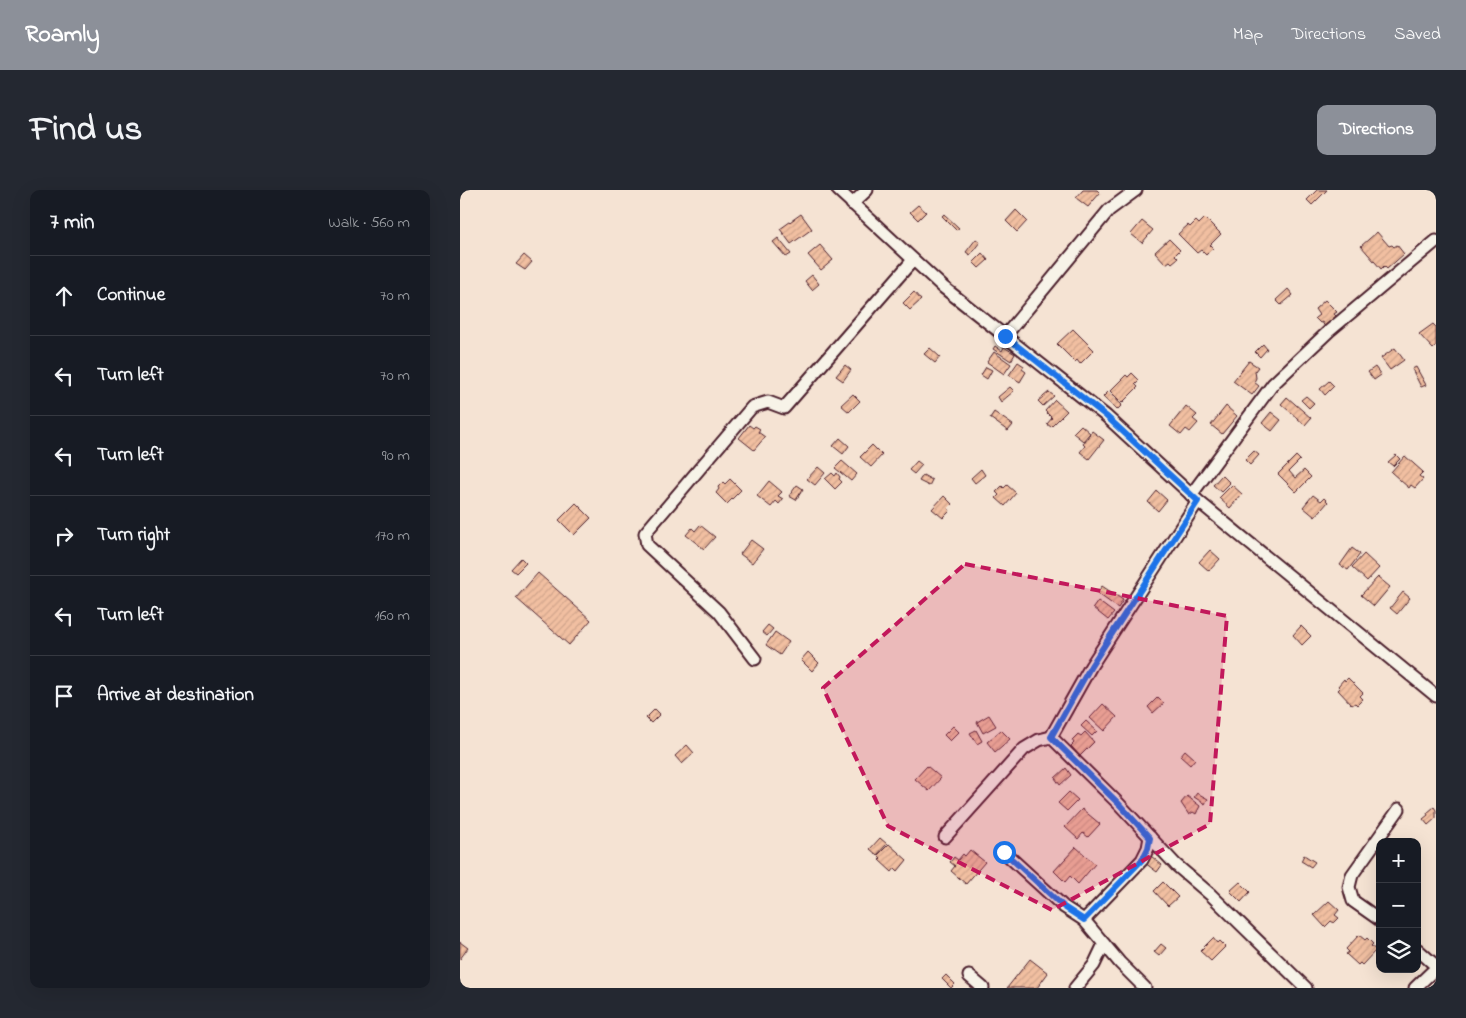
<!DOCTYPE html>
<html lang="en">
<head>
<meta charset="utf-8">
<style>
	body { margin:0; font-family:"Indie Flower",sans-serif; background:#242831; color:#f1f3f6 }
	.controls { position:absolute; right:15px; bottom:15px; display:grid; overflow:hidden; border-radius:10px; box-shadow:0 5px 20px #0002 }
	.controls button { width:45px; height:45px; display:grid; place-items:center; padding:0; border:0; border-bottom:1px solid #363941; background:#171b24; color:#f1f3f6; font:25px sans-serif }
	.stop { position:absolute; width:15px; height:15px; margin:-11px; border:4px solid #1a73e8; border-radius:50%; background:#fff }
	.stop.end { background:#1a73e8; border-color:#fff; box-shadow:0 1px 5px #0008 }
	.list { margin:0; padding:0; list-style:none }
	h2 { display:flex; justify-content:space-between; align-items:center; height:65px; margin:0; padding:0 20px; font-size:21px }
	h2 small { font-size:16px; font-weight:400; color:#9ea1a6 }
	.list li { display:grid; grid-template-columns:32px 1fr auto; gap:15px; align-items:center; box-sizing:border-box; height:80px; padding:0 20px; border-top:1px solid #363941 }
	.list b { display:block; font-size:19px; white-space:nowrap }
	.list em { font-size:16px; font-style:normal; color:#9ea1a6 }
	.icon { flex:none; width:28px; height:28px; fill:none; stroke:currentColor; stroke-width:2; stroke-linecap:round; stroke-linejoin:round }
	.map { position:relative; flex:none; width:976px; height:798px; overflow:hidden; border-radius:10px }
	header { display:flex; align-items:center; gap:30px; box-sizing:border-box; height:70px; padding:0 25px; background:#8c9099; color:#fff }
	header strong { font-size:24px }
	nav { display:flex; gap:28px; margin-inline-start:auto; font-size:18px }
	.intro { display:flex; align-items:center; justify-content:space-between; box-sizing:border-box; height:120px; padding:0 30px }
	h1 { margin:0; font-size:35px }
	.button { padding:12px 22px; border-radius:10px; background:#8c9099; color:#fff; font-size:18px; font-weight:700 }
	main { display:flex; gap:30px; padding:0 30px }
	aside { flex:1; background:#171b24; border-radius:10px; box-shadow:0 5px 20px #0002 }
	.map>svg:first-child { display:block }
</style>
</head>
<body>
<header>
<strong>Roamly</strong>
<nav><a>Map</a><a>Directions</a><a>Saved</a></nav>
</header>
<div class="intro"><h1>Find us</h1><a class="button">Directions</a></div>
<main>
<aside>
<h2>7 min<small>Walk · 560 m</small></h2>
<ul class="list">
<li><svg class="icon" aria-label="ahead" viewBox="0 0 24 24"><path d="M12 20V5M6 11l6-6 6 6"/></svg><div><b>Continue</b></div><em>70 m</em></li>
<li><svg class="icon" aria-label="left" viewBox="0 0 24 24"><path d="M17 20v-9H6M10 6l-5 5 5 5"/></svg><div><b>Turn left</b></div><em>70 m</em></li>
<li><svg class="icon" aria-label="left" viewBox="0 0 24 24"><path d="M17 20v-9H6M10 6l-5 5 5 5"/></svg><div><b>Turn left</b></div><em>90 m</em></li>
<li><svg class="icon" aria-label="right" viewBox="0 0 24 24"><path d="M7 20v-9h11M14 6l5 5-5 5"/></svg><div><b>Turn right</b></div><em>170 m</em></li>
<li><svg class="icon" aria-label="left" viewBox="0 0 24 24"><path d="M17 20v-9H6M10 6l-5 5 5 5"/></svg><div><b>Turn left</b></div><em>160 m</em></li>
<li><svg class="icon" aria-label="arrive" viewBox="0 0 24 24"><path d="M6 21V4h12l-3 4 3 4H6"/></svg><div><b>Arrive at destination</b></div></li>
</ul>
</aside>
<div class="map">
<svg width="976" height="798" viewBox="0 0 976 798">
	<defs>
		<pattern id="building-hatch" width="6" height="6" patternUnits="userSpaceOnUse" patternTransform="scale(1.25)"><rect width="6" height="6" fill="#f1bfa1"/><path d="M-1 1l2-2M0 6l6-6M5 7l2-2" fill="none" stroke="#d0a48b"/></pattern>
	</defs>
	<rect width="100%" height="100%" fill="#f5e3d3"/>
	<filter id="ink" filterUnits="userSpaceOnUse"><feTurbulence type="fractalNoise" baseFrequency=".02" numOctaves="2"/><feDisplacementMap in="SourceGraphic" scale="10" xChannelSelector="R" yChannelSelector="G"/><feConvolveMatrix kernelMatrix="1 2 1 2 8 2 1 2 1" color-interpolation-filters="sRGB"/></filter>
	<g filter="url(#ink)">
		<g fill="url(#building-hatch)" stroke="#4a1f2b">
			<path d="M623 0H637L640 3 628 17 616 8Z"/>
			<path d="M857 0H867L852 15 847 10Z"/>
			<path d="M458 15 466 22 458 30 450 22Z"/>
			<path d="M556 20 567 31 557 42 546 31Z"/>
			<path d="M341 24 352 39 331 54 320 39Z"/>
			<path d="M484 24 499 38 496 40 482 26Z"/>
			<path d="M745 28 761 44 750 55 753 58 746 65 741 60 737 63 718 44 728 35 730 37 736 31 739 34Z"/>
			<path d="M682 31 693 40 682 53 671 44Z"/>
			<path d="M917 42 929 56 932 55 934 57 937 55 944 64 927 79 924 76 921 79 901 56Z"/>
			<path d="M318 48 331 64 326 67 313 52Z"/>
			<path d="M516 49 520 52 510 65 506 62Z"/>
			<path d="M709 49 720 60 715 65 718 68 712 73 710 71 706 74 695 62Z"/>
			<path d="M360 55 373 70 361 80 348 65Z"/>
			<path d="M522 63 528 70 519 78 513 72Z"/>
			<path d="M64 65 72 72 65 80 56 74Z"/>
			<path d="M352 85 359 94 352 100 345 91Z"/>
			<path d="M828 99 833 105 821 115 816 110Z"/>
			<path d="M454 102 461 110 450 120 443 113Z"/>
			<path d="M865 110 877 122 874 124 877 127 865 137 862 132 860 133 855 128 859 125 855 119Z"/>
			<path d="M973 134 976 137V156L973 159 959 144Z"/>
			<path d="M613 139 634 160 620 174 617 170 615 172 597 154Z"/>
			<path d="M803 154 807 159 800 167 795 162Z"/>
			<path d="M535 156 542 161 544 157 555 164 551 171 533 159Z"/>
			<path d="M470 158 480 167 475 173 464 164Z"/>
			<path d="M935 158 944 170 930 180 921 168Z"/>
			<path d="M534 162 551 174 544 184 527 172Z"/>
			<path d="M789 171 798 177 795 181 796 188 794 192 799 196 792 205 773 191Z"/>
			<path d="M558 172 564 176 562 179 566 182 560 192 549 185Z"/>
			<path d="M385 175 391 180 383 191 376 186Z"/>
			<path d="M526 177 532 180 527 189 521 185Z"/>
			<path d="M915 177 921 185 914 190 908 182Z"/>
			<path d="M956 177 966 195 961 197 952 179Z"/>
			<path d="M672 183 679 190 675 194 678 197 662 213 650 201 666 185 668 187Z"/>
			<path d="M869 191 874 196 865 205 860 199Z"/>
			<path d="M550 197 554 201 541 212 538 207Z"/>
			<path d="M589 202 594 206 583 216 578 211Z"/>
			<path d="M648 202 662 215 657 220 643 207Z"/>
			<path d="M393 204 400 211 389 222 381 215Z"/>
			<path d="M846 206 854 213 849 218 841 210Z"/>
			<path d="M827 207 851 228 845 235 821 214Z"/>
			<path d="M595 210 607 221 591 237 587 234 592 228 585 221Z"/>
			<path d="M726 216 737 225 733 229 738 233 730 242 726 239 721 245 710 236Z"/>
			<path d="M766 216 777 226 762 244 751 235Z"/>
			<path d="M534 222 553 235 548 241 530 228Z"/>
			<path d="M811 222 821 230 812 241 802 233Z"/>
			<path d="M289 235 293 238 295 236 300 239 298 242 305 247 294 260 279 248Z"/>
			<path d="M621 235 630 243 623 251 613 243Z"/>
			<path d="M632 241 644 250 629 269 620 262 625 256 623 254Z"/>
			<path d="M380 248 389 256 383 264 373 256Z"/>
			<path d="M412 255 422 265 411 277 400 267Z"/>
			<path d="M794 261 799 265 790 275 785 270Z"/>
			<path d="M936 265 940 269 933 276 928 272Z"/>
			<path d="M836 266 840 270 829 281 835 288 844 280 851 287 836 302 818 284Z"/>
			<path d="M945 266 963 282 959 286 963 289 955 298 951 295 949 298 931 282Z"/>
			<path d="M382 271 397 284 391 291 375 278Z"/>
			<path d="M457 271 462 275 454 284 449 280Z"/>
			<path d="M358 277 365 283 355 295 347 289Z"/>
			<path d="M521 279 525 285 515 293 511 288Z"/>
			<path d="M372 283 375 286 377 283 380 287 379 289 382 292 375 299 365 289Z"/>
			<path d="M463 285 472 290 469 296 459 291Z"/>
			<path d="M762 285 770 293 761 302 753 295Z"/>
			<path d="M270 289 281 300 267 314 256 303 259 299 258 297 263 292 265 294Z"/>
			<path d="M309 291 322 302 318 306 323 309 319 314 316 311 311 317 297 306Z"/>
			<path d="M337 295 343 299 336 310 329 306Z"/>
			<path d="M547 295 556 303 545 316 536 308 539 305 536 302 542 296 544 298Z"/>
			<path d="M772 295 782 304 770 318 759 308Z"/>
			<path d="M697 301 707 310 698 321 688 312Z"/>
			<path d="M853 305 861 311 864 308 868 312 855 327 843 317Z"/>
			<path d="M484 306 492 314 488 318 490 321 483 328 472 319Z"/>
			<path d="M116 313 131 328 114 345 99 330Z"/>
			<path d="M240 335 255 347 244 359 226 345 232 338 235 341Z"/>
			<path d="M291 350 303 359 292 373 280 364Z"/>
			<path d="M892 358 900 364 888 380 880 375Z"/>
			<path d="M750 360 760 369 749 381 739 372Z"/>
			<path d="M904 364 919 378 907 391 892 377Z"/>
			<path d="M61 368 66 373 56 383 51 379Z"/>
			<path d="M78 383 131 430 109 455 56 408Z"/>
			<path d="M918 387 930 397 914 416 901 405Z"/>
			<path d="M642 396 663 410 658 418 637 403Z"/>
			<path d="M943 402 950 408 937 424 930 418Z"/>
			<path d="M638 411 654 423 648 430 633 418Z"/>
			<path d="M308 435 313 439 307 446 302 442Z"/>
			<path d="M841 436 851 446 842 455 833 445Z"/>
			<path d="M315 442 329 452 320 465 306 455Z"/>
			<path d="M348 462 359 473 352 481 341 470Z"/>
			<path d="M888 488 903 503 900 506 903 509 897 515 895 513 892 515 878 500 880 498 878 496 884 489 885 491Z"/>
			<path d="M698 507 704 513 693 523 688 517Z"/>
			<path d="M643 514 657 527 644 541 630 528Z"/>
			<path d="M195 519 200 524 191 533 186 528Z"/>
			<path d="M529 525 536 536 523 543 517 532Z"/>
			<path d="M626 531 637 541 632 546 621 536Z"/>
			<path d="M493 536 499 542 490 551 484 545Z"/>
			<path d="M516 540 522 551 517 554 510 543Z"/>
			<path d="M541 540 550 549 535 562 527 552Z"/>
			<path d="M625 542 634 552 620 566 611 556 614 553 612 550 618 544 621 546Z"/>
			<path d="M227 555 234 563 222 574 215 566Z"/>
			<path d="M725 560 735 569 730 575 720 566Z"/>
			<path d="M467 576 481 588 469 601 455 589Z"/>
			<path d="M606 578 611 585 600 595 595 588Z"/>
			<path d="M609 602 618 610 607 621 598 613Z"/>
			<path d="M737 603 748 609 745 614 734 607Z"/>
			<path d="M727 606 740 616 736 624 733 622 729 625 721 613Z"/>
			<path d="M974 617 976 620V628L968 635 963 629 968 625 967 623Z"/>
			<path d="M622 619 640 634 628 647 623 643 618 649 605 637Z"/>
			<path d="M420 648 427 654 417 665 410 659Z"/>
			<path d="M429 654 447 670 438 681 435 678 432 682 419 670 421 668 418 665Z"/>
			<path d="M616 657 635 674 618 694 610 686 605 692 594 681Z"/>
			<path d="M510 660 525 672 506 694 491 681 495 676 490 672 494 667 498 670 503 664 505 666Z"/>
			<path d="M844 665 855 672 851 677 841 671Z"/>
			<path d="M691 666 702 675 697 682 685 673Z"/>
			<path d="M703 692 718 707 708 716 694 701Z"/>
			<path d="M780 692 790 702 781 712 770 701Z"/>
			<path d="M869 711 879 720 875 725 879 728 874 733 871 731 865 737 854 725Z"/>
			<path d="M899 745 905 750 907 748 913 754 911 756 916 760 902 775 900 773 898 775 886 764 889 762 886 759Z"/>
			<path d="M753 748 757 753 759 751 765 757 751 771 740 761Z"/>
			<path d="M0 752 8 758 0 769Z"/>
			<path d="M701 754 706 758 699 766 694 762Z"/>
			<path d="M570 769 588 783 577 798H547Z"/>
			<path d="M486 785 495 794 491 798 482 789Z"/>
		</g>
		<g fill="none" stroke-linecap="round" stroke-linejoin="round">
			<defs>
				<g id="minor">
					<path d="M378 0 483 97 646 226 738 311 976 506"/>
					<path d="M392 14 407 0"/>
					<path d="M545 146 649 20 676 0"/>
					<path d="M731 305 813 194 869 141 976 51"/>
					<path d="M295 469 259 422 187 355 185 343 292 217 308 212 324 218 453 70"/>
					<path d="M591 547 659 614 716 675 751 705 846 798"/>
					<path d="M485 647 564 559 579 550 591 547 631 476 738 311"/>
					<path d="M544 662 604 717 624 730 660 773 685 798"/>
					<path d="M624 730 682 670 688 658 690 647"/>
					<path d="M920 730 893 711 889 697 892 685 939 619"/>
					<path d="M957 759 976 776"/>
					<path d="M509 786 523 798"/>
					<path d="M615 798 634 775 644 754"/>
					<path d="M955 798 976 778"/>
				</g>
			</defs>
			<use href="#minor" stroke="#4a1f2b" stroke-width="15"/>
			<use href="#minor" stroke="#f7f3e8" stroke-width="11"/>
		</g>
	</g>
	<g fill="none" stroke-linecap="round" stroke-linejoin="round" filter="url(#ink)">
		<path stroke="#1a73e8" stroke-width="6" d="M544 662 604 717 624 730 682 670 688 658 690 648 659 614 591 547 631 476 738 311 646 226 545 146"/>
	</g>
	<path fill="#c2185b" fill-opacity="0.2" stroke="#c2185b" stroke-width="4" stroke-dasharray="10 6" stroke-linejoin="round" d="M505 374 767 426 750 634 592 720 428 636 363 498Z"/>
</svg>
<div class="controls">
<button>+</button>
<button>−</button>
<button><svg class="icon" aria-label="layers" viewBox="0 0 24 24"><path d="M12 4l9 5-9 5-9-5zM3 14l9 5 9-5"/></svg></button>
</div>
<div class="stop" style="left:544px;top:662px"></div>
<div class="stop end" style="left:545px;top:146px"></div>
</div>
</main>
</body>
</html>
